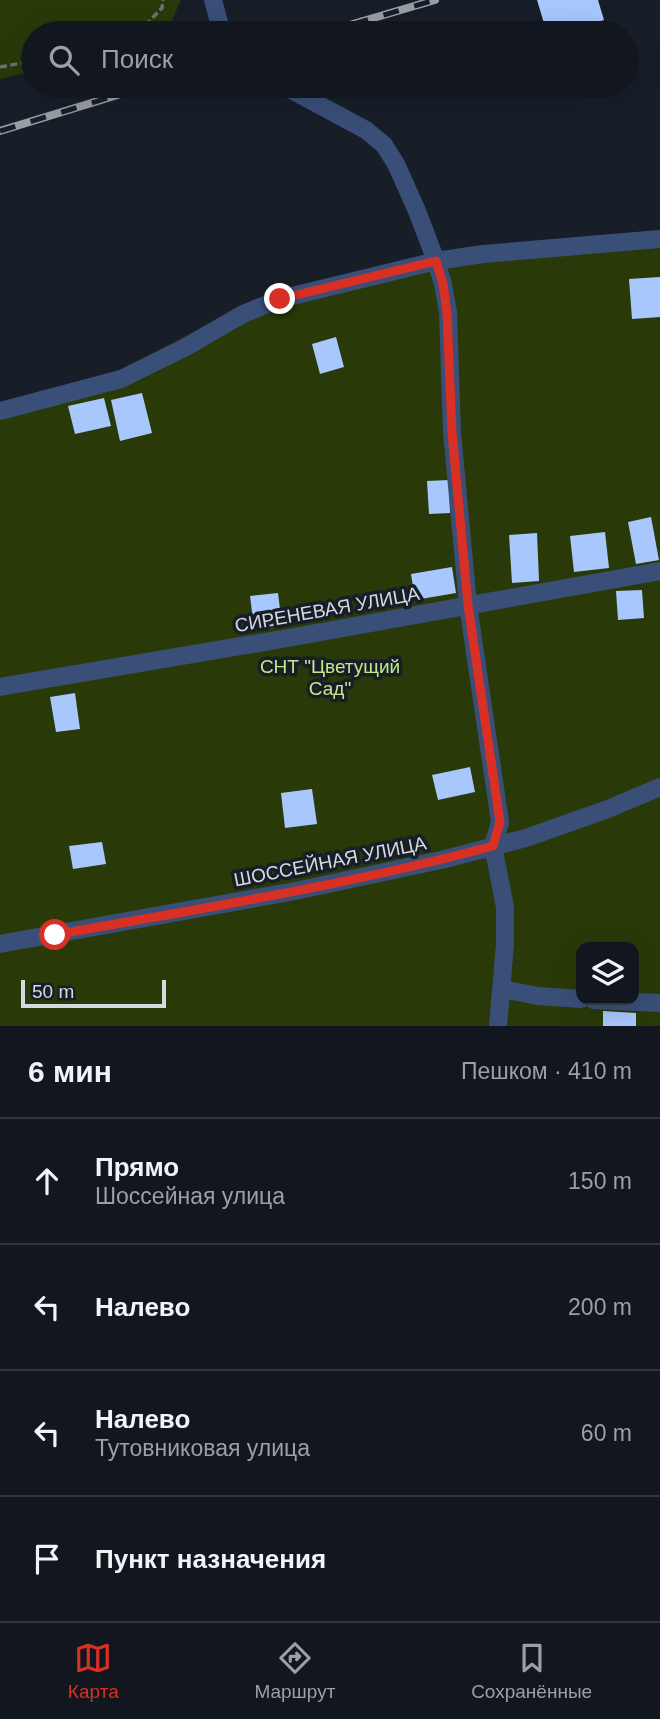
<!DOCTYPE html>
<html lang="ru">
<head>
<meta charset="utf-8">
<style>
	body { margin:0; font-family:Arial,sans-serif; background:#1f232b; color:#f1f3f6 }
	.controls { position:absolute; right:21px; bottom:21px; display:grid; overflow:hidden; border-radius:14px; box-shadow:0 7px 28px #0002 }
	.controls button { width:63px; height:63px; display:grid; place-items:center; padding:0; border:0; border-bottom:2px solid #31353c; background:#12161e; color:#f1f3f6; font:35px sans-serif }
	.scale { position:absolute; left:21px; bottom:18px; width:145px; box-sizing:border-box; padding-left:7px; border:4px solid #d5d9e0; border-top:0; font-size:19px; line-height:24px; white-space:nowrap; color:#d5d9e0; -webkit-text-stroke:5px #181e28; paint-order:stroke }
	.stop { position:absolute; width:21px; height:21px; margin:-16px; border:5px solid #d93025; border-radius:50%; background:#fff }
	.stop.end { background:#d93025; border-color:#fff; box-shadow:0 2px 7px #0008 }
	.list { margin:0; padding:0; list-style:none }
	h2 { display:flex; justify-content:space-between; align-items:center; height:91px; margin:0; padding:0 28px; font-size:30px }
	h2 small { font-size:23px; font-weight:400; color:#9c9fa4 }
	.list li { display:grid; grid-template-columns:46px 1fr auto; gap:21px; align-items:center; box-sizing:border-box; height:126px; padding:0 28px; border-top:2px solid #31353c }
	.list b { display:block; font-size:26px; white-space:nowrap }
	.list p { margin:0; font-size:23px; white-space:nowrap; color:#9c9fa4 }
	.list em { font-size:23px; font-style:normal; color:#9c9fa4 }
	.icon { flex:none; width:38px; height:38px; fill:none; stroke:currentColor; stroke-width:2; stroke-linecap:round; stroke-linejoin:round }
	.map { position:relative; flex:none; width:660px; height:1026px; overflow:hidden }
	.search { position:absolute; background:#12161e; box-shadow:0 7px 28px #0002; left:21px; right:21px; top:21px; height:77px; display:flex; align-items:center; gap:18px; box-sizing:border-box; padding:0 24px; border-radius:38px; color:#9c9fa4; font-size:26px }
	.sheet { height:595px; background:#12161e }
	nav { display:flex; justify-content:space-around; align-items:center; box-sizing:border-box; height:98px; border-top:2px solid #31353c; background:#12161e; font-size:19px; color:#9c9fa4 }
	nav a { display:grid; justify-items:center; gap:4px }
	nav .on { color:#d93025 }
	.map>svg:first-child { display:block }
</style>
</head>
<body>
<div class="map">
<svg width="660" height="1026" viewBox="0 0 660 1026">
	<rect width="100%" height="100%" fill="#181e28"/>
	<g fill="#293a08" fill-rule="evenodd">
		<path d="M0 0H181L166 33H33V71L0 79Z"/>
		<path d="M660 234V1026H0V407L112 375 251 301 440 254ZM581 947H634V1000H581Z"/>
	</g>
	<g fill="#a8c7fd">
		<path d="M537 0H598L604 20 559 33H547Z"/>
		<path d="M660 277V317L632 319 629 279Z"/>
		<path d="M336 337 344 367 320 374 312 344Z"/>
		<path d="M142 393 152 433 120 441 111 400Z"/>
		<path d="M104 398 111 426 75 434 68 406Z"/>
		<path d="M449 480 450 513 429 514 427 481Z"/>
		<path d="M651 517 659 560 636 564 628 522Z"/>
		<path d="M605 532 609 568 574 572 570 536Z"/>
		<path d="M537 533 539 581 512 583 509 535Z"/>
		<path d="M452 567 456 593 415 600 411 574Z"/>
		<path d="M642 590 644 618 618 620 616 591Z"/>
		<path d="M278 593 282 625 254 628 250 596Z"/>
		<path d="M75 693 80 729 56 732 50 697Z"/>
		<path d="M470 767 475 792 438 800 432 775Z"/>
		<path d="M312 789 317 824 285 828 281 793Z"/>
		<path d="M102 842 106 864 73 869 69 846Z"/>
		<path d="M603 1011 636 1013V1026H603Z"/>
	</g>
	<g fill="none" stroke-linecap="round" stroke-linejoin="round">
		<g stroke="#6b7179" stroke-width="3.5" stroke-dasharray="7 3.5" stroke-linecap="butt">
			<path d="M138 33 162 8 163 0"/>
			<path d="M0 67 33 61"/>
		</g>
		<g stroke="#394f78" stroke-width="18">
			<path d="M213 0 222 33"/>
			<path d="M284 86 366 130 384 145 396 164 417 211 436 261 443 284 448 312 452 432 468 605 500 822 493 846 505 907V944L498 1026"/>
			<path d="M0 411 121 379 186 347 243 314 280 299 436 261 483 254 660 239"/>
			<path d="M0 687 288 638 660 571"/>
			<path d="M0 944 295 891 441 860 526 838 608 809 660 787"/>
			<path d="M502 989 538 996 581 999"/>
			<path d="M593 1000 660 1003"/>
		</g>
		<defs>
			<g id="rail">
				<path d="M322 33 435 0"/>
				<path d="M0 131 147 86"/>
			</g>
		</defs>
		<use href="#rail" stroke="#999ea6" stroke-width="8"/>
		<use href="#rail" stroke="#181e28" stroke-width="5" stroke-dasharray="16" stroke-linecap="butt"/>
	</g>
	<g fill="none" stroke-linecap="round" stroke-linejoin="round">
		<path stroke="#d93025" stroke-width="9" d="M55 935C202 908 349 885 493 846L500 822 468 605 452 432 447 313 443 284 436 261 280 299"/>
	</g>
	<g text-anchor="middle" stroke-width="7" stroke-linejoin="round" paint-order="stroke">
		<g font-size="19" fill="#d5d9e0" stroke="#181e28">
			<text transform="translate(327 609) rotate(-10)" y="7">СИРЕНЕВАЯ УЛИЦА</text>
			<text transform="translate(330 861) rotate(-11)" y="7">ШОССЕЙНАЯ УЛИЦА</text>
		</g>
		<g font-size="19" fill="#c1e985" stroke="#181e28">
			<text x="330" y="673">СНТ "Цветущий<tspan x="330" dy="22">Сад"</tspan></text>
		</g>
	</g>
</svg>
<div class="controls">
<button><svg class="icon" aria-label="layers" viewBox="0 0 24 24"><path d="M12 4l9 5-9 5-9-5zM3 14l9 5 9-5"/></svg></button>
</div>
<div class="scale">50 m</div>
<div class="stop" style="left:55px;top:935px"></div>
<div class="stop end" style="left:280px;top:299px"></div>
<div class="search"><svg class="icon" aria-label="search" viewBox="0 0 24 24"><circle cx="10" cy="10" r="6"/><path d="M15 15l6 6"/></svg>Поиск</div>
</div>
<section class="sheet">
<h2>6 мин<small>Пешком · 410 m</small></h2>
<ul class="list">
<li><svg class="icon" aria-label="ahead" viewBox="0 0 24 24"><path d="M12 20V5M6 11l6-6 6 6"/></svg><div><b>Прямо</b><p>Шоссейная улица</p></div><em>150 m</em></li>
<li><svg class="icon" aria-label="left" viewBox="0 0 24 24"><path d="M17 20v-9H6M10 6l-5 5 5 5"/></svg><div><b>Налево</b></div><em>200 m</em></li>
<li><svg class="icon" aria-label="left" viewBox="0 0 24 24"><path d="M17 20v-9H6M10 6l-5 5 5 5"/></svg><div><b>Налево</b><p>Тутовниковая улица</p></div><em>60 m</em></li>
<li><svg class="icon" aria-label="arrive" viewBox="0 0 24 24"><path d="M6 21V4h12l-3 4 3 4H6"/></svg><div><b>Пункт назначения</b></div></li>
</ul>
</section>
<nav>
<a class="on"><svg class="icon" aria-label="map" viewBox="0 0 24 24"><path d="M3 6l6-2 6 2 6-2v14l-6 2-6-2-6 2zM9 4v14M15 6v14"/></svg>Карта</a>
<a><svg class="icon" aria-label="directions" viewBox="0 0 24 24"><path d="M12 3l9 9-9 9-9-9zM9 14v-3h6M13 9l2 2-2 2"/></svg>Маршрут</a>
<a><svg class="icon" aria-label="saved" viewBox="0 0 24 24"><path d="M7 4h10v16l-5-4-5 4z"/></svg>Сохранённые</a>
</nav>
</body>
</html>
